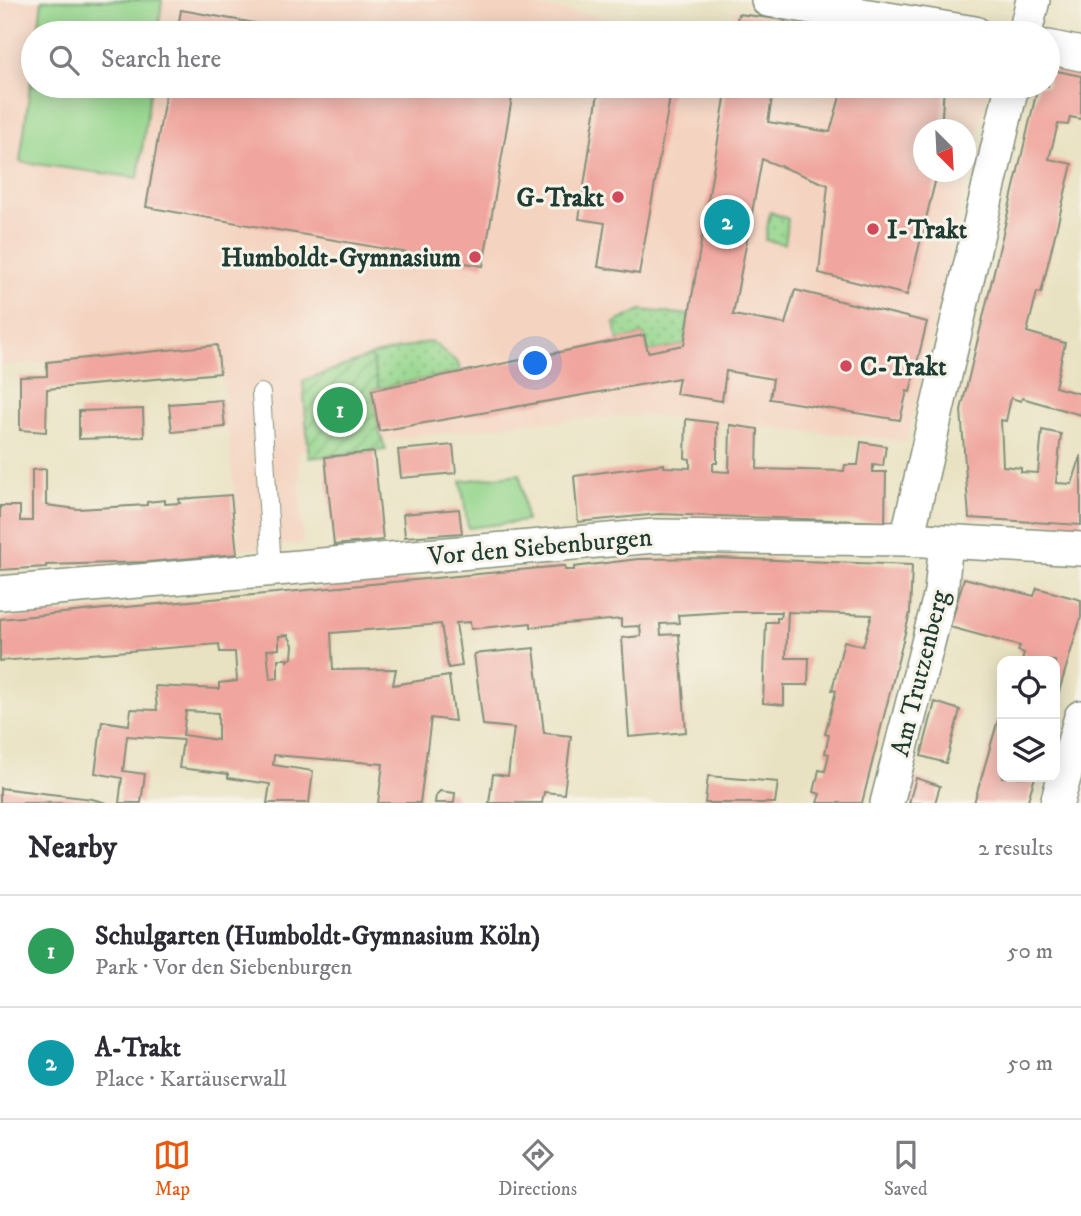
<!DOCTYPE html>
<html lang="en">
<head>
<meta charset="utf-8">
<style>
	body { margin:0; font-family:"IM FELL DW Pica",serif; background:#f2f2f3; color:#2b2b33 }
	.controls { position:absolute; right:21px; bottom:21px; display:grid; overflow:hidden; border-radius:14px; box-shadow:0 4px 18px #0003 }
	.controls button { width:63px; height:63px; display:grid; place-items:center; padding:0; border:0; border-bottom:2px solid #e1e1e2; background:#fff; color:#2b2b33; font:35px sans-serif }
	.compass { position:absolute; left:913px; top:119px; width:63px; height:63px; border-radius:50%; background:#fff; box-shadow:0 4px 18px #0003; rotate:156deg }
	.you { position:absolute; left:536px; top:364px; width:24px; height:24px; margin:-18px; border:5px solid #fff; border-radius:50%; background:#1a73e8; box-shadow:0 0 0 10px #1a73e833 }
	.badge { display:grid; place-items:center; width:46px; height:46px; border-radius:50%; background:#ea580c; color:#fff; font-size:23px; font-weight:700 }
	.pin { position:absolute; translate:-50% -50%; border:4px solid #fff; box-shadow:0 2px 7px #0006 }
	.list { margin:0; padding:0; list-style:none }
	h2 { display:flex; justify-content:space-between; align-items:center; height:91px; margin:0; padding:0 28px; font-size:30px }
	h2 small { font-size:23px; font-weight:400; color:#7c7c81 }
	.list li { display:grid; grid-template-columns:46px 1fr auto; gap:21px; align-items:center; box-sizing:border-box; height:112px; padding:0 28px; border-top:2px solid #e1e1e2 }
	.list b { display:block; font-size:26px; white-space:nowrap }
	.list p { margin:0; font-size:23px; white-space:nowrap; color:#7c7c81 }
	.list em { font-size:23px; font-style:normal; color:#7c7c81 }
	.icon { flex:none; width:38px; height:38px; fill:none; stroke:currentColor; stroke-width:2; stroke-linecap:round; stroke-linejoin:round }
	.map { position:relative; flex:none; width:1081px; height:803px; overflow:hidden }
	.search { position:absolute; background:#fff; box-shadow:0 4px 18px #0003; left:21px; right:21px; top:21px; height:77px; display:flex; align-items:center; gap:18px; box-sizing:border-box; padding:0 24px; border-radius:38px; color:#7c7c81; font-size:26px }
	.sheet { height:315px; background:#fff }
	nav { display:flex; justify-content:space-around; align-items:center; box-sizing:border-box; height:98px; border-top:2px solid #e1e1e2; background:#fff; font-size:19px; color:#7c7c81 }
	nav a { display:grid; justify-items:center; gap:4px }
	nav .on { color:#ea580c }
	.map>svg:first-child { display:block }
</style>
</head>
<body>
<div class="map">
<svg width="1081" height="803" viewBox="0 0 1081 803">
	<defs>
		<pattern id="grass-dots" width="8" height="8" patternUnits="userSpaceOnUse" patternTransform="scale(1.75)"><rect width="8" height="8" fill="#95d68d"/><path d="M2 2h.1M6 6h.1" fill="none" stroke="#79af74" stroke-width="1.8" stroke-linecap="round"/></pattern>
		<pattern id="garden-furrows" width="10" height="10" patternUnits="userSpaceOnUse" patternTransform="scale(1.75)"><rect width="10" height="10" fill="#95d68d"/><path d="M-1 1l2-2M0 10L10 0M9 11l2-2" fill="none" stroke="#79af74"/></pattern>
	</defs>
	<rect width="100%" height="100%" fill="#f7f3e8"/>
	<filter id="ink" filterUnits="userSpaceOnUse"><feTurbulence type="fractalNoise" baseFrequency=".0143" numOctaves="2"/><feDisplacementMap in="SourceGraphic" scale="14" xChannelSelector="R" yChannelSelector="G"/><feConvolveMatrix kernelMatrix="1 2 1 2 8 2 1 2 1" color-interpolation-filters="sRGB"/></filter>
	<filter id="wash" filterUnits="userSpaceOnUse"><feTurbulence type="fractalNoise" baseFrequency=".00686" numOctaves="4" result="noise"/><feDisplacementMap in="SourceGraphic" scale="28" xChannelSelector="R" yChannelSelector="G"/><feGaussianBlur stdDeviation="1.57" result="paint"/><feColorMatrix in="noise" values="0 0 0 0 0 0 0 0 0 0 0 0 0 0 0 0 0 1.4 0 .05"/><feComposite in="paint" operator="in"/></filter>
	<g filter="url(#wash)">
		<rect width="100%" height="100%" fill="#e9e2c2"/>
		<g fill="#f4d3c0" fill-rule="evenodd">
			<path d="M0 0H489L717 33H33V86H989L907 441 642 415 521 423 298 451 303 543 240 549 219 342 0 366ZM923 130H965V172H923Z"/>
			<path d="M735 9 898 33H730Z"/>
		</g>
		<g fill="url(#grass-dots)" stroke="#5a8a60" stroke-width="2">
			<path d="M770 212 788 219 785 244 765 240Z"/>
			<path d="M641 310 689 315 684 345 648 352 644 335 618 340 614 323Z"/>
			<path d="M431 341 458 363 460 372 379 388 371 356Z"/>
		</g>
		<g fill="#95d68d" stroke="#5a8a60" stroke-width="2">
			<path d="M42 0H162L158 33H38Z"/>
			<path d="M33 65V86H151L138 178 20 162Z"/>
			<path d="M520 474 526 521 468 528 461 481Z"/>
		</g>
		<path fill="url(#garden-furrows)" stroke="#5a8a60" stroke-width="2" d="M371 356 379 388 372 390 379 431 386 450 309 458 303 381Z"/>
		<g id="blocks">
			<g fill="#f0a69e" fill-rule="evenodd">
				<path d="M181 10 305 32V33H177Z"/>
				<path d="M738 14 785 20 783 33H735Z"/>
				<path d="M1048 69 1081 76V119L1070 117 1068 125 1058 124 1049 159 1072 164 1041 293 1037 292 1027 332 1065 343 1055 387 1081 394V415L1022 398 1021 401 1011 398 1006 421 1001 420 1003 466 1021 468V472L1038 473 1042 430 1061 434 1056 483 1072 484 1081 455V525L969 518 961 410 1038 86H1048Z"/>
				<path d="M167 86H514L483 266 146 207Z"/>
				<path d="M599 86H672L639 274 598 267 605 223 579 219Z"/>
				<path d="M727 86H774L768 122 830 132 843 86H944L941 130H923V172H937V174L907 295 819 273 828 185 762 159 733 315 785 324 795 290 927 322 910 392 907 391 900 420 770 399 773 379 726 371 722 401 676 394 679 378 379 431 372 390 644 335 648 352 684 345Z"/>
				<path d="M217 345 220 373 47 389 46 432 20 430V377L47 376V362Z"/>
				<path d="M222 400 225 427 172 432 169 404Z"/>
				<path d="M143 409 144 437 79 439V411Z"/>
				<path d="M686 419 717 423V463H713V471L729 472 730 425 758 429 757 469 844 471 845 465H858L861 442 886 446 883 466 873 465V472H886L885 522 659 514 578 522 574 476 664 464V467L690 468V459L685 458Z"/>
				<path d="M453 445 456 473 401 478 398 450Z"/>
				<path d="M374 452 383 540 334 545 325 457Z"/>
				<path d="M46 469V505L78 509 147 505V502L165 500V504L180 503 179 499 231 495 237 554 149 562 46 565V567L0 570V506H20V521H32V470Z"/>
				<path d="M459 509 462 533 405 537 403 514Z"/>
				<path d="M716 558 912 565 910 613 862 803H817L820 794 814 792 819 770 825 771 829 754 825 753 829 735 825 734 836 691 832 690 844 641 863 646 872 615 788 612 786 658H809L808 685H784V705L763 703 766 622H777V618H780L781 612H725L678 615 679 623 660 624 661 635 679 634 686 732 629 737 622 638 641 636 640 626 621 627V619L531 627V623L471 629 470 622 456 623 462 666 448 668 441 624 331 633 333 670 396 669 393 685 449 676 455 721 431 718 420 803H378L383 764 274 755 273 765 313 771 309 803H267L270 784 228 778V774L179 768 183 740 127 736 123 771 145 774 141 803H119L122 778 95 773 102 721 129 725 131 709 157 710 155 686 219 689V683L237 681 235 652H220L219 644 0 661V619L562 566H565V570H574V567L638 559ZM288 635 293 645 292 658 287 661V659H278V678L270 679 267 650 279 649V636ZM186 711 218 713V740L183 735Z"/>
				<path d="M964 578 1034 596 1037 588 1081 600V617L1055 705V661H1022L1024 653 1018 651 1020 646 950 627Z"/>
				<path d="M534 648 544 733 571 736 564 794 544 792 542 803H489L493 774 508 776 514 728 483 725 474 654Z"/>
				<path d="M935 702 960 710 946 763 921 756Z"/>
				<path d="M998 720 1002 722V777H1035L1027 803H974Z"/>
				<path d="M708 776 778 782 775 803H705Z"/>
				<path d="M916 778 940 786 935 803H909Z"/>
				<path d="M0 788 92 799 107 803H0Z"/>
				<path d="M440 791 455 793 454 803H435L436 795Z"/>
			</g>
		</g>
	</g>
	<g filter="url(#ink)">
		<use href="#blocks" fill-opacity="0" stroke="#84907b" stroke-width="2"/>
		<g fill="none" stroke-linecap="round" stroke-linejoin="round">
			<defs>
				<path id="lane" d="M261 393 272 569"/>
				<g id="street">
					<path d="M768 0 975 33"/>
					<path d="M1025 33 1033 0"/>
					<path d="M1048 47 1081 54"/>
					<path d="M907 539 1012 86"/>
					<path d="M0 593 655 536 907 539 1081 549"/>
					<path d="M887 803 941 592 946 542"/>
					<path d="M1057 803 1081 717"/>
				</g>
			</defs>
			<use href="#lane" stroke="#84907b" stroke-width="20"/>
			<use href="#street" stroke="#84907b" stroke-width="36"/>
			<use href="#lane" stroke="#fff" stroke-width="18"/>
			<use href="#street" stroke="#fff" stroke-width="33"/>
		</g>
	</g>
	<g fill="#d1495b" stroke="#f7f3e8" stroke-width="2.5">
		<circle cx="618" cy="197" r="7"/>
		<circle cx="873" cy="229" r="7"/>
		<circle cx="475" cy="257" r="7"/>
		<circle cx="846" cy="366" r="7"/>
	</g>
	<g text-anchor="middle" stroke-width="6" stroke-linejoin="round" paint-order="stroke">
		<g font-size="26" font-weight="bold" fill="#1f3d34" stroke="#f7f3e8" text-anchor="end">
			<text x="604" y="206">G-Trakt</text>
			<text x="887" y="238" text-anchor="start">I-Trakt</text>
			<text x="461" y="266">Humboldt-Gymnasium</text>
			<text x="860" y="375" text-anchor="start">C-Trakt</text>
		</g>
		<g font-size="26" fill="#1f3d34" stroke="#f7f3e8">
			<text transform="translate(540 546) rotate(-5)" y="9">Vor den Siebenburgen</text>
			<text transform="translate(919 673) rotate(-76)" y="9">Am Trutzenberg</text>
		</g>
	</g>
</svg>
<div class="controls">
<button><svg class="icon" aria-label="locate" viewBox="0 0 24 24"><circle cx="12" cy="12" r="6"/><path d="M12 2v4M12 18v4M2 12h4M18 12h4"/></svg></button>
<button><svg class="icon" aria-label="layers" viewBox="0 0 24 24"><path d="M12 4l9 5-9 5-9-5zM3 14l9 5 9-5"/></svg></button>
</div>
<svg class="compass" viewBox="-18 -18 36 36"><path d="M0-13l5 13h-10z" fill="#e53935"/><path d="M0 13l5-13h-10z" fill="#7c7c81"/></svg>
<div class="you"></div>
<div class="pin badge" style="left:340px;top:410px;background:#2e9e5b">1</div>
<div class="pin badge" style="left:727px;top:222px;background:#0f9aa8">2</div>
<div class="search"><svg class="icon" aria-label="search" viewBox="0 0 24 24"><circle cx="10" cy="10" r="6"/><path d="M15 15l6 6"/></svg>Search here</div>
</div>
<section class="sheet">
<h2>Nearby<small>2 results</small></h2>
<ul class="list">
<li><span class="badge" style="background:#2e9e5b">1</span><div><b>Schulgarten (Humboldt-Gymnasium Köln)</b><p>Park · Vor den Siebenburgen</p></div><em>50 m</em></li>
<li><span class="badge" style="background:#0f9aa8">2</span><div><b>A-Trakt</b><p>Place · Kartäuserwall</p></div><em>50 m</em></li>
</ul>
</section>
<nav>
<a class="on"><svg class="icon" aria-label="map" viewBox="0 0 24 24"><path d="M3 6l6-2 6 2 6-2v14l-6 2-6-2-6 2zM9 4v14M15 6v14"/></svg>Map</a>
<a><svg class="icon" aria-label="directions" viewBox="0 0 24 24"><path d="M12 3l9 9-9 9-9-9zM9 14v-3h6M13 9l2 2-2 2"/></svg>Directions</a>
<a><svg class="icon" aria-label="saved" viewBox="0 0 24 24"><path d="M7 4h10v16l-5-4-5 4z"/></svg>Saved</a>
</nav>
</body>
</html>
